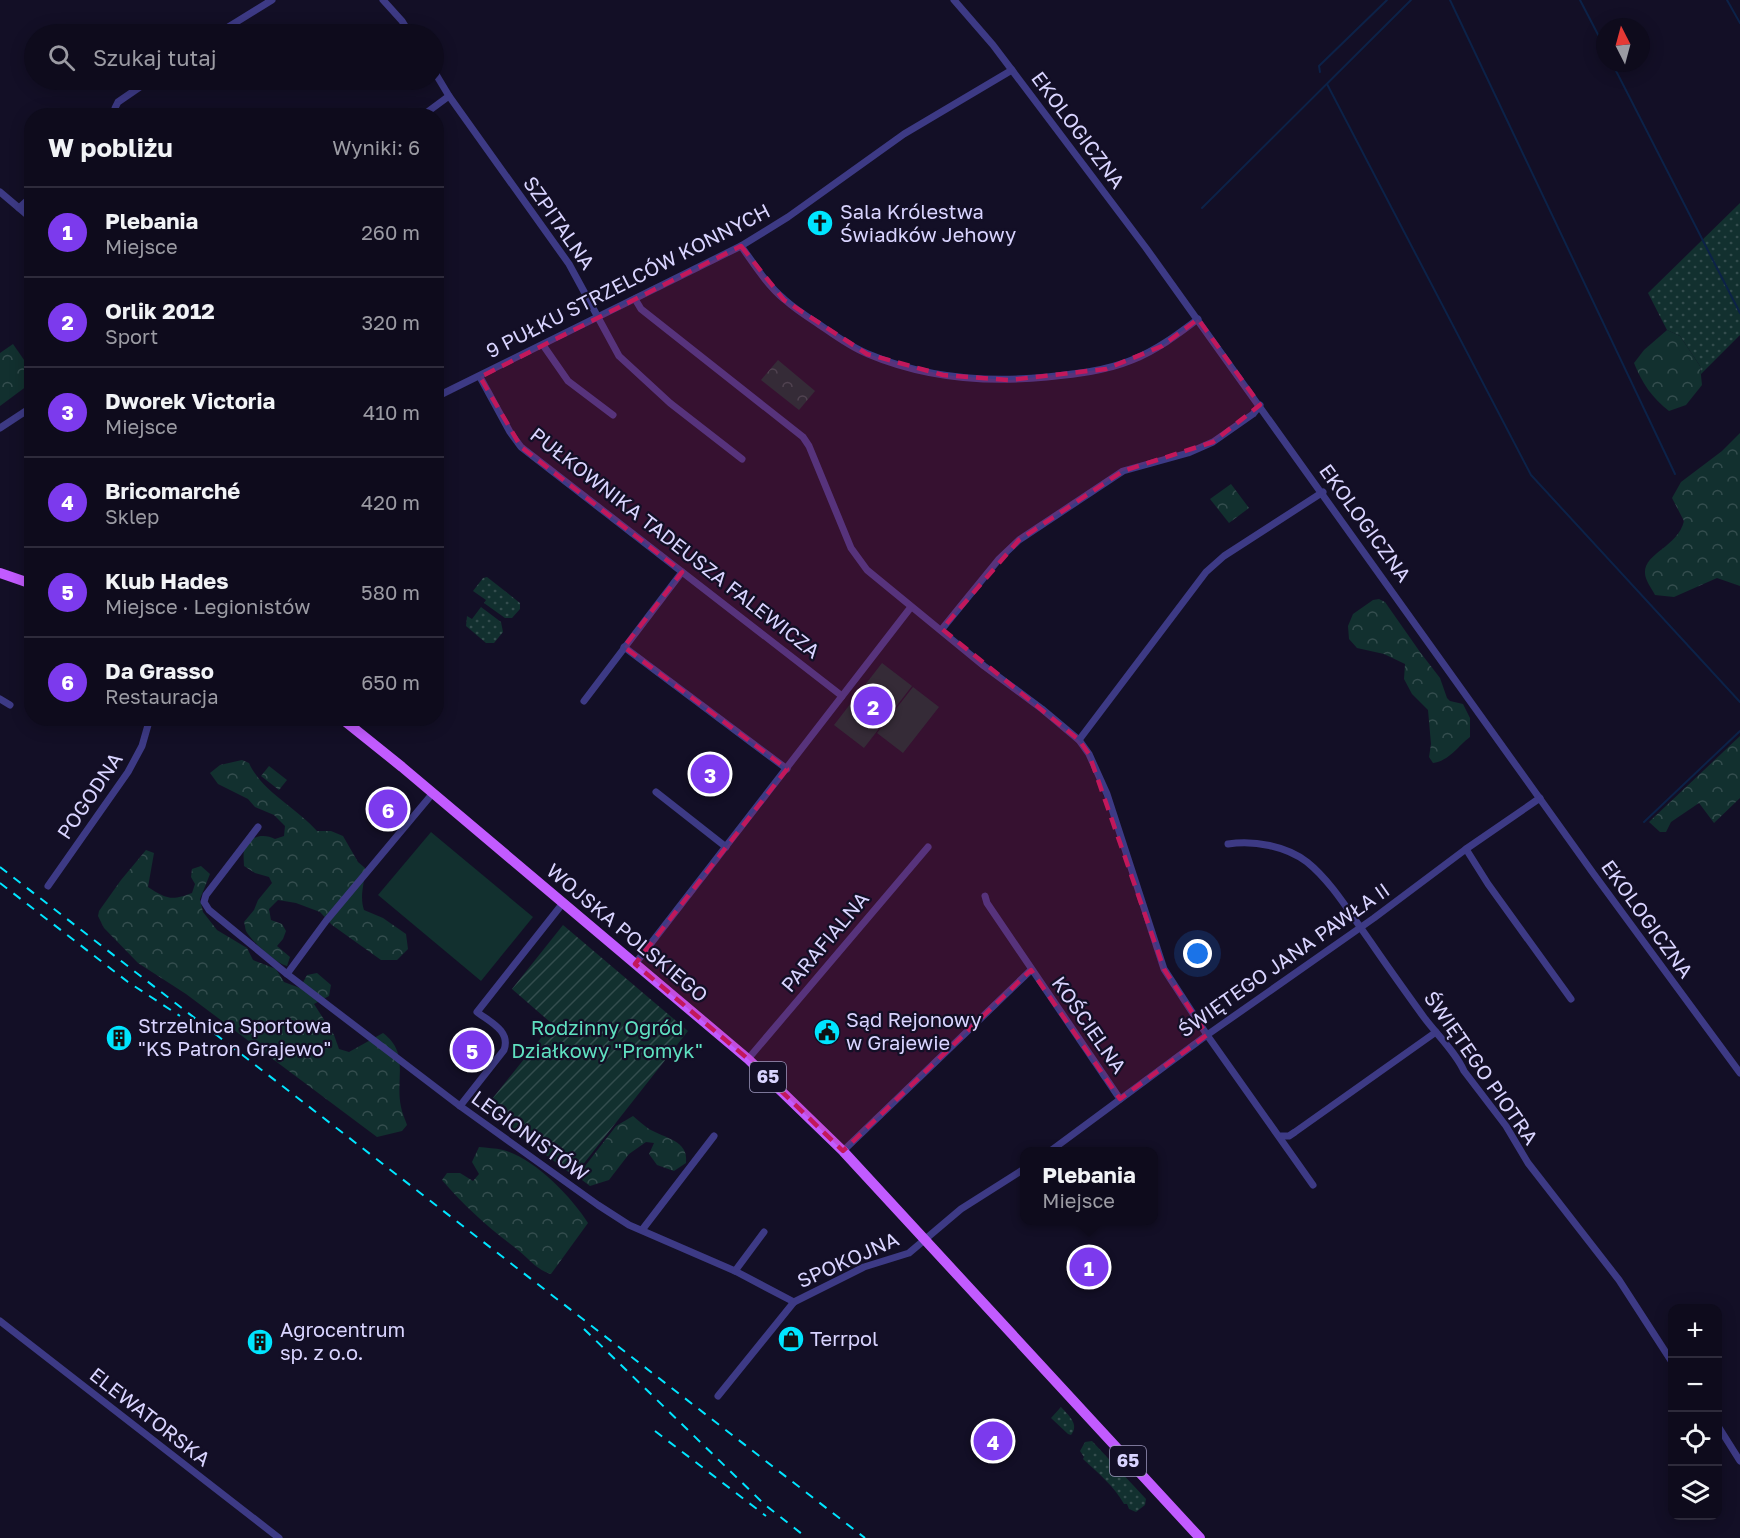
<!DOCTYPE html>
<html lang="pl">
<head>
<meta charset="utf-8">
<style>
	body { margin:0; font-family:"Golos Text",sans-serif; background:#1c1929; color:#f1f3f6 }
	.controls { position:absolute; right:18px; bottom:18px; display:grid; overflow:hidden; border-radius:12px; box-shadow:0 3px 15px #0003 }
	.controls button { width:54px; height:54px; display:grid; place-items:center; padding:0; border:0; border-bottom:2px solid #2e2b3b; background:#0e0b1c; color:#f1f3f6; font:30px sans-serif }
	.compass { position:absolute; left:1596px; top:18px; width:54px; height:54px; border-radius:50%; background:#0e0b1c; box-shadow:0 3px 15px #0003; rotate:354deg }
	.you { position:absolute; left:1198px; top:954px; width:21px; height:21px; margin:-15px; border:4px solid #fff; border-radius:50%; background:#1a73e8; box-shadow:0 0 0 9px #1a73e833 }
	.badge { display:grid; place-items:center; width:39px; height:39px; border-radius:50%; background:#7c3aed; color:#fff; font-size:20px; font-weight:700 }
	.pin { position:absolute; translate:-50% -50%; border:3px solid #fff; box-shadow:0 2px 6px #0006 }
	.popup { position:absolute; left:1020px; top:1147px; width:138px; height:78px; box-sizing:border-box; display:grid; place-content:center; border-radius:12px; background:#0e0b1c; filter:drop-shadow(0 2px 4px #0005); font-size:20px; white-space:nowrap; color:#9b9ba3 }
	.popup b { font-size:22px; color:#f1f3f6 }
	.popup::after { content:''; position:absolute; left:50%; top:100%; margin-left:-12px; border:12px solid transparent; border-top-color:#0e0b1c }
	.list { margin:0; padding:0; list-style:none }
	h2 { display:flex; justify-content:space-between; align-items:center; height:78px; margin:0; padding:0 24px; font-size:26px }
	h2 small { font-size:20px; font-weight:400; color:#9b9ba3 }
	.list li { display:grid; grid-template-columns:39px 1fr auto; gap:18px; align-items:center; box-sizing:border-box; height:90px; padding:0 24px; border-top:2px solid #2e2b3b }
	.list b { display:block; font-size:22px; white-space:nowrap }
	.list p { margin:0; font-size:20px; white-space:nowrap; color:#9b9ba3 }
	.list em { font-size:20px; font-style:normal; color:#9b9ba3 }
	.icon { flex:none; width:33px; height:33px; fill:none; stroke:currentColor; stroke-width:2; stroke-linecap:round; stroke-linejoin:round }
	.map { position:relative; flex:none; width:1740px; height:1538px; overflow:hidden }
	.search { position:absolute; background:#0e0b1c; box-shadow:0 3px 15px #0003; left:24px; top:24px; width:420px; height:66px; display:flex; align-items:center; gap:15px; box-sizing:border-box; padding:0 21px; border-radius:33px; color:#9b9ba3; font-size:22px }
	.panel { position:absolute; background:#0e0b1c; box-shadow:0 3px 15px #0003; left:24px; top:108px; width:420px; height:618px; border-radius:24px }
	.map>svg:first-child { display:block }
</style>
</head>
<body>
<div class="map">
<svg width="1740" height="1538" viewBox="0 0 1740 1538">
	<defs>
		<pattern id="grass-dots" width="8" height="8" patternUnits="userSpaceOnUse" patternTransform="scale(1.5)"><rect width="8" height="8" fill="#12302f"/><path d="M2 2h.1M6 6h.1" fill="none" stroke="#344d4e" stroke-width="1.8" stroke-linecap="round"/></pattern>
		<pattern id="forest-crowns" width="20" height="18" patternUnits="userSpaceOnUse" patternTransform="scale(1.5)"><rect width="20" height="18" fill="#12302f"/><path d="M2 6a3 3 0 1 1 6 0M12 15a3 3 0 1 1 6 0" fill="none" stroke="#344d4e"/></pattern>
		<pattern id="garden-furrows" width="10" height="10" patternUnits="userSpaceOnUse" patternTransform="scale(1.5)"><rect width="10" height="10" fill="#12302f"/><path d="M-1 1l2-2M0 10L10 0M9 11l2-2" fill="none" stroke="#344d4e"/></pattern>
	</defs>
	<rect width="100%" height="100%" fill="#130f26"/>
	<g fill="url(#grass-dots)">
		<path d="M1740 203V335L1701 374 1700 366 1680 336 1667 330 1648 293Z"/>
		<path d="M487 577 520 603V609L512 618H505L484 603 486 600 473 591 483 578Z"/>
		<path d="M481 607 501 622 503 632 494 643H486L466 626 467 616 472 619Z"/>
		<path d="M1061 1407C1068 1415 1080 1424 1071 1435L1068 1434 1051 1418Z"/>
		<path d="M1092 1441 1146 1499 1145 1505 1136 1512 1129 1509 1127 1504H1124C1114 1486 1099 1474 1083 1459L1084 1457 1080 1451 1085 1442Z"/>
	</g>
	<g fill="url(#forest-crowns)">
		<path d="M1667 330 1680 336 1700 366 1702 385 1686 405 1669 411C1652 398 1642 383 1634 363L1644 350Z"/>
		<path d="M13 344 31 370V383L0 406V353Z"/>
		<path d="M778 360 815 391 799 410 761 380Z"/>
		<path d="M1740 433V586L1717 578 1674 597 1655 595C1652 589 1645 580 1645 573 1644 553 1678 547 1684 521L1672 498 1681 482 1722 451Z"/>
		<path d="M1231 484 1249 508 1229 523 1210 499Z"/>
		<path d="M1379 599 1385 602 1420 652 1440 678 1447 698 1450 701 1463 704 1470 718V737C1458 746 1449 761 1433 763L1429 757 1431 744 1428 710 1412 694 1404 679 1405 664 1384 654 1357 648 1349 639 1348 626 1353 614 1373 600Z"/>
		<path d="M1740 736V798L1714 823 1699 803 1671 822 1666 832H1660L1649 822Z"/>
		<path d="M242 760 249 763C262 792 297 808 317 831H331L343 836 358 862 365 868C365 884 359 895 364 910L383 918 406 934 408 949 397 960H381L332 925 320 912 296 903 278 900 269 909 271 920 282 924 286 931 283 939 277 946 290 957 287 966C278 965 251 941 246 931 245 928 245 925 244 922L254 910 258 900 272 883 269 877 255 873 244 866C244 862 243 855 244 851 248 836 263 833 275 839L284 836 285 826 274 815 255 807 248 799 218 784 210 773 220 765Z"/>
		<path d="M269 766 287 780 279 790 261 776Z"/>
		<path d="M146 850 154 853 148 887C166 899 172 901 192 893L195 884 191 877 192 869 201 866 210 874 200 899 203 912 217 930 247 948 253 960 276 969 284 982 300 988 307 975 317 973 331 985 329 996 314 1004 334 1035 339 1049 349 1052 383 1033C410 1053 395 1079 401 1107 402 1113 405 1119 407 1125L402 1131 377 1137 186 994 138 963 104 928 98 916 99 911 121 880Z"/>
		<path d="M633 1116C638 1120 643 1125 649 1129 664 1138 689 1140 686 1163L674 1171 657 1165 649 1154 654 1143 646 1142 629 1154 609 1180 590 1186 582 1180V1170L616 1126Z"/>
		<path d="M479 1147C487 1148 495 1148 503 1150 533 1157 572 1197 588 1223L551 1274C537 1270 529 1259 518 1250 489 1228 466 1208 442 1180L447 1173H460L473 1181 479 1174 472 1162Z"/>
	</g>
	<path fill="url(#garden-furrows)" d="M563 925 688 1031 574 1176 484 1109 549 1028 550 1022 512 989Z"/>
	<g fill="#12302f">
		<path d="M882 663 912 686 864 748 834 725Z"/>
		<path d="M913 687 939 707 903 753 877 733Z"/>
		<path d="M431 832 533 917 481 981 378 895Z"/>
	</g>
	<g fill="none" stroke-linecap="round" stroke-linejoin="round">
		<g stroke="#0c2248" stroke-width="2">
			<path d="M1450 0 1675 474"/>
			<path d="M1580 0 1605 48"/>
			<path d="M1727 0 1740 23"/>
			<path d="M1612 63 1740 313"/>
			<path d="M1320 72 1319 66 1387 0"/>
			<path d="M1327 84 1531 475 1740 702"/>
			<path d="M1202 208 1411 0"/>
			<path d="M1644 822 1740 731"/>
		</g>
		<g stroke="#3d3a85" stroke-width="7">
			<path d="M383 0 402 21 410 34"/>
			<path d="M954 0 993 45 1146 248 1593 873 1740 1073"/>
			<path d="M217 34 272 0"/>
			<path d="M434 71 449 96 569 264 619 356 670 403 742 459"/>
			<path d="M119 116 115 108 118 102 150 80"/>
			<path d="M422 116 449 96"/>
			<path d="M0 192 32 219"/>
			<path d="M19 208 32 196"/>
			<path d="M741 246C754 264 767 285 784 299 794 308 806 316 817 323 833 334 850 347 868 354 925 378 987 383 1047 377 1076 374 1105 371 1132 360 1157 350 1177 335 1198 319"/>
			<path d="M635 299 641 309 803 437 809 446 851 548 867 570 984 666 1042 709 1079 740 1089 754 1107 794 1164 969 1207 1035 1313 1185"/>
			<path d="M543 345 568 381 613 415"/>
			<path d="M480 377 510 432 521 447 842 696"/>
			<path d="M436 397 741 246 788 217 904 134 1012 70"/>
			<path d="M0 428 32 407"/>
			<path d="M942 629 999 559 1019 540 1123 471 1188 453 1213 442 1253 414 1260 405"/>
			<path d="M624 647 787 769"/>
			<path d="M0 699 10 705"/>
			<path d="M584 701 682 572"/>
			<path d="M1079 740 1206 572 1224 556 1323 492"/>
			<path d="M656 792 726 847"/>
			<path d="M258 827 206 895 204 902 209 910 287 974 460 1106 598 1205 629 1225 735 1271 794 1302"/>
			<path d="M1228 844C1254 840 1286 846 1307 862 1332 882 1351 915 1370 941 1387 966 1405 991 1423 1016 1436 1034 1455 1051 1464 1071L1506 1126 1528 1163 1619 1280 1672 1362"/>
			<path d="M1466 849 1488 884 1571 999"/>
			<path d="M48 886 128 772 142 746 150 718"/>
			<path d="M985 896 987 903 1120 1099"/>
			<path d="M635 964 911 607"/>
			<path d="M287 974 326 921 433 793"/>
			<path d="M748 1059 928 847"/>
			<path d="M460 1106 504 1050C511 1031 490 1022 477 1012L563 903"/>
			<path d="M1281 1136H1289L1295 1132 1436 1032"/>
			<path d="M843 1151 1031 970"/>
			<path d="M1049 1152 1207 1035 1374 918 1466 849 1540 798"/>
			<path d="M642 1230 714 1136"/>
			<path d="M735 1271 764 1232"/>
			<path d="M0 1321 279 1538"/>
			<path d="M718 1396 794 1302 864 1267 909 1253 961 1209 1024 1169"/>
			<path d="M1718 1426 1740 1461"/>
		</g>
		<g stroke="#c25bff" stroke-width="10">
			<path d="M0 573 32 584"/>
			<path d="M341 718 402 767 748 1059 843 1151 1200 1538"/>
		</g>
		<g stroke="#00e5ff" stroke-width="2" stroke-dasharray="9 8" stroke-linecap="butt">
			<path d="M0 867 865 1538"/>
			<path d="M0 883 128 982 180 1016"/>
			<path d="M584 1329 764 1504 807 1538"/>
			<path d="M655 1431 766 1516"/>
		</g>
	</g>
	<path fill="#c2185b" fill-opacity="0.2" stroke="#c2185b" stroke-width="4.5" stroke-dasharray="12 8" stroke-linejoin="round" d="M741 246 784 300 867 354 943 375 1009 380 1106 369 1162 346 1198 319 1260 405 1213 442 1123 471 1019 540 942 629 1079 740 1089 754 1164 969 1207 1035 1120 1099 1031 970 843 1151 748 1059 635 964 787 769 624 647 682 572 521 447 480 377Z"/>
	<defs>
		<symbol id="church-disc" viewBox="-11 -11 22 22"><circle r="9.5" fill="#00e5ff" stroke="#130f26"/><path d="M-1.2-6h2.4v3.5h3.3v2.4h-3.3V6h-2.4V-.1h-3.3v-2.4h3.3Z" fill="#111"/></symbol>
		<symbol id="civic-disc" viewBox="-11 -11 22 22"><circle r="9.5" fill="#00e5ff" stroke="#130f26"/><path d="M-.6-6.5H3V-4.5H.6V-3L4-1V1h2V6H-6V1h2V-1L-.6-3ZM-1.2 2.5V6h2.4V2.5Z" fill="#111"/></symbol>
		<symbol id="building-disc" viewBox="-11 -11 22 22"><circle r="9.5" fill="#00e5ff" stroke="#130f26"/><path d="M-4-6H4V6H1V3H-1V6H-4ZM-2.5-4.3h1.7v1.8h-1.7ZM.8-4.3h1.7v1.8H.8ZM-2.5-1h1.7V.8h-1.7ZM.8-1h1.7V.8H.8Z" fill="#111"/></symbol>
		<symbol id="shop-disc" viewBox="-11 -11 22 22"><circle r="9.5" fill="#00e5ff" stroke="#130f26"/><path d="M-5-2.5h2.3a2.7 3.5 0 0 1 5.4 0H5L5.5 6h-11ZM-1.5-2.5h3a1.5 2.3 0 0 0-3 0Z" fill="#111"/></symbol>
	</defs>
	<g fill-rule="evenodd">
		<use href="#church-disc" x="805" y="208" width="30" height="30"/>
		<use href="#civic-disc" x="812" y="1017" width="30" height="30"/>
		<use href="#building-disc" x="104" y="1023" width="30" height="30"/>
		<use href="#shop-disc" x="776" y="1324" width="30" height="30"/>
		<use href="#building-disc" x="245" y="1327" width="30" height="30"/>
	</g>
	<g text-anchor="middle" stroke-width="4.5" stroke-linejoin="round" paint-order="stroke">
		<g fill="#130f26" stroke="#9e99be" stroke-width="1.5">
			<rect x="750" y="1062" width="36" height="30" rx="4.5"/>
			<rect x="1110" y="1446" width="36" height="30" rx="4.5"/>
		</g>
		<g font-size="18" font-weight="bold" fill="#d9d4ff">
			<text x="768" y="1083">65</text>
			<text x="1128" y="1467">65</text>
		</g>
		<g font-size="20" fill="#d9d4ff" stroke="#130f26">
			<text transform="translate(1078 130) rotate(53)" y="7">EKOLOGICZNA</text>
			<text transform="translate(559 223) rotate(55)" y="7">SZPITALNA</text>
			<text transform="translate(628 281) rotate(-27)" y="7">9 PUŁKU STRZELCÓW KONNYCH</text>
			<text transform="translate(1365 523) rotate(54)" y="7">EKOLOGICZNA</text>
			<text transform="translate(675 543) rotate(38)" y="7">PUŁKOWNIKA TADEUSZA FALEWICZA</text>
			<text transform="translate(90 796) rotate(-56)" y="7">POGODNA</text>
			<text transform="translate(1647 919) rotate(54)" y="7">EKOLOGICZNA</text>
			<text transform="translate(627 933) rotate(40)" y="7">WOJSKA POLSKIEGO</text>
			<text transform="translate(825 942) rotate(-50)" y="7">PARAFIALNA</text>
			<text transform="translate(1284 960) rotate(-35)" y="7">ŚWIĘTEGO JANA PAWŁA II</text>
			<text transform="translate(1089 1025) rotate(55)" y="7">KOŚCIELNA</text>
			<text transform="translate(1481 1068) rotate(55)" y="7">ŚWIĘTEGO PIOTRA</text>
			<text transform="translate(530 1136) rotate(36)" y="7">LEGIONISTÓW</text>
			<text transform="translate(848 1260) rotate(-24)" y="7">SPOKOJNA</text>
			<text transform="translate(150 1417) rotate(38)" y="7">ELEWATORSKA</text>
		</g>
		<g font-size="20" fill="#d9d4ff" stroke="#130f26" text-anchor="start">
			<text x="840" y="219">Sala Królestwa<tspan x="840" dy="23">Świadków Jehowy</tspan></text>
			<text x="846" y="1027">Sąd Rejonowy<tspan x="846" dy="23">w Grajewie</tspan></text>
			<text x="138" y="1033">Strzelnica Sportowa<tspan x="138" dy="23">"KS Patron Grajewo"</tspan></text>
			<text x="280" y="1337">Agrocentrum<tspan x="280" dy="23">sp. z o.o.</tspan></text>
			<text x="810" y="1346">Terrpol</text>
		</g>
		<g font-size="20" fill="#5fe0c0" stroke="#130f26">
			<text x="607" y="1035">Rodzinny Ogród<tspan x="607" dy="23">Działkowy "Promyk"</tspan></text>
		</g>
	</g>
</svg>
<div class="controls">
<button>+</button>
<button>−</button>
<button><svg class="icon" aria-label="locate" viewBox="0 0 24 24"><circle cx="12" cy="12" r="6"/><path d="M12 2v4M12 18v4M2 12h4M18 12h4"/></svg></button>
<button><svg class="icon" aria-label="layers" viewBox="0 0 24 24"><path d="M12 4l9 5-9 5-9-5zM3 14l9 5 9-5"/></svg></button>
</div>
<svg class="compass" viewBox="-18 -18 36 36"><path d="M0-13l5 13h-10z" fill="#e53935"/><path d="M0 13l5-13h-10z" fill="#9b9ba3"/></svg>
<div class="you"></div>
<div class="pin badge" style="left:1089px;top:1267px">1</div>
<div class="popup"><b>Plebania</b>Miejsce</div>
<div class="pin badge" style="left:873px;top:706px">2</div>
<div class="pin badge" style="left:710px;top:774px">3</div>
<div class="pin badge" style="left:993px;top:1441px">4</div>
<div class="pin badge" style="left:472px;top:1050px">5</div>
<div class="pin badge" style="left:388px;top:809px">6</div>
<div class="search"><svg class="icon" aria-label="search" viewBox="0 0 24 24"><circle cx="10" cy="10" r="6"/><path d="M15 15l6 6"/></svg>Szukaj tutaj</div>
<section class="panel">
<h2>W pobliżu<small>Wyniki: 6</small></h2>
<ul class="list">
<li><span class="badge">1</span><div><b>Plebania</b><p>Miejsce</p></div><em>260 m</em></li>
<li><span class="badge">2</span><div><b>Orlik 2012</b><p>Sport</p></div><em>320 m</em></li>
<li><span class="badge">3</span><div><b>Dworek Victoria</b><p>Miejsce</p></div><em>410 m</em></li>
<li><span class="badge">4</span><div><b>Bricomarché</b><p>Sklep</p></div><em>420 m</em></li>
<li><span class="badge">5</span><div><b>Klub Hades</b><p>Miejsce · Legionistów</p></div><em>580 m</em></li>
<li><span class="badge">6</span><div><b>Da Grasso</b><p>Restauracja</p></div><em>650 m</em></li>
</ul>
</section>
</div>
</body>
</html>
